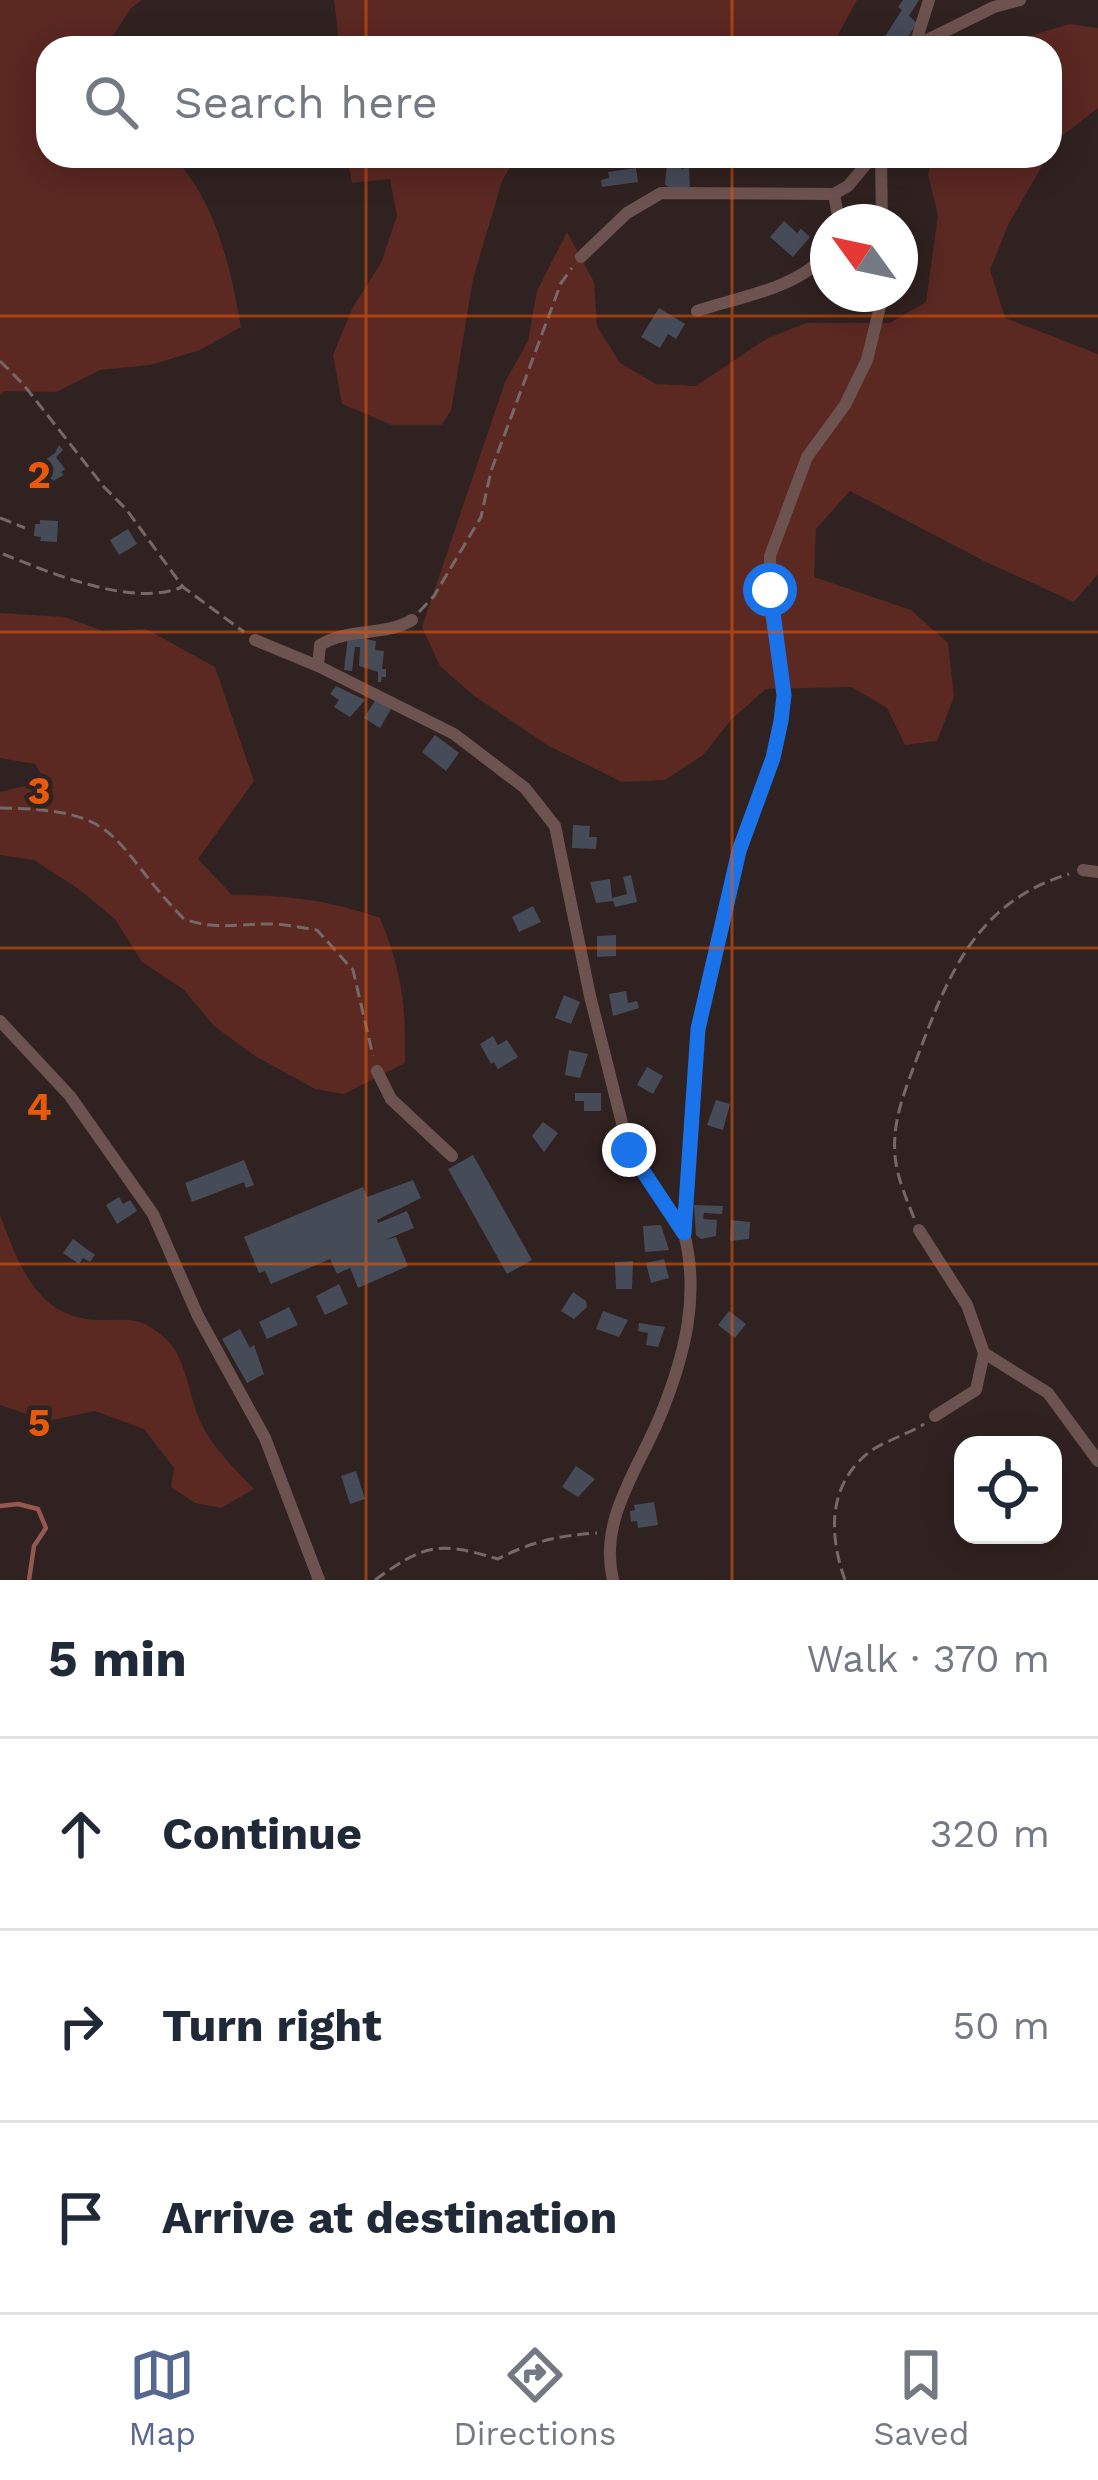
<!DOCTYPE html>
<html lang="en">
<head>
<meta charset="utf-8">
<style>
	body { margin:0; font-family:"Work Sans",sans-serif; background:#f2f2f3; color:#1f2937 }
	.controls { position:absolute; right:36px; bottom:36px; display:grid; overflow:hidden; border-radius:24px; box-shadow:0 6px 30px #0003 }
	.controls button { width:108px; height:108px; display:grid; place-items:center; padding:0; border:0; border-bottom:3px solid #e0e1e3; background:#fff; color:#1f2937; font:60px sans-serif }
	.compass { position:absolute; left:810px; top:204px; width:108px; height:108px; border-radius:50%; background:#fff; box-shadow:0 6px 30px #0003; rotate:303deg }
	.stop { position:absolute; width:36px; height:36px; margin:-27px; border:9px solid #1a73e8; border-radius:50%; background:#fff }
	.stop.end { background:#1a73e8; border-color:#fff; box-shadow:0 3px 12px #0008 }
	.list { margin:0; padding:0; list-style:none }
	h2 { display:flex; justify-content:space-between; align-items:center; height:156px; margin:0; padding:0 48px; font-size:51px }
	h2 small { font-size:39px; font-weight:400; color:#747a83 }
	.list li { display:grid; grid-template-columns:78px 1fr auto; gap:36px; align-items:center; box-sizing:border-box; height:192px; padding:0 48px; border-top:3px solid #e0e1e3 }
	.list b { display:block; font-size:45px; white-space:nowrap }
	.list em { font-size:39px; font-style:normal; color:#747a83 }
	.icon { flex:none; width:66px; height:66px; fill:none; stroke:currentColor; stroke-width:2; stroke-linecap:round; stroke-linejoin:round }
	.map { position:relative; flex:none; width:1098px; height:1580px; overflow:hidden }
	.search { position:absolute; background:#fff; box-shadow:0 6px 30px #0003; left:36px; right:36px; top:36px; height:132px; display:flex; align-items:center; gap:30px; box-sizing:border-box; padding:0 42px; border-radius:36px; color:#747a83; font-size:45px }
	.sheet { height:732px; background:#fff }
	nav { display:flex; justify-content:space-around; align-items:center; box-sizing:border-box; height:168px; border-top:3px solid #e0e1e3; background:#fff; font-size:33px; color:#747a83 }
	nav a { display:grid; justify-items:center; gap:6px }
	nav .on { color:#576890 }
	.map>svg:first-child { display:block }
</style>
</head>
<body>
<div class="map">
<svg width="1098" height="1580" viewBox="0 0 1098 1580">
	<rect width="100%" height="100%" fill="#302220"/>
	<g fill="#5b2822">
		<path d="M0 0H142L131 8 105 48H48V156H172C215 198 231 269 241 327L200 350 150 365 100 370 56 392 5 391 0 395Z"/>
		<path d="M334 0H857L831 48H583L572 42 544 48H340Z"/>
		<path d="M1069 24 1098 28V108L1057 140 1050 152V48H1011L1030 36Z"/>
		<path d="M347 156H508L512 164 502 181 473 279 451 411 441 425H392L342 404 333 355 353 307 381 263 397 216 390 179 352 183Z"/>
		<path d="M935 156H1048L1009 223 990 270 1005 318 1098 354V574L1074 602 984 561 850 491 816 529 814 577 911 610 948 643 954 697 937 741 905 745 887 708 851 687 766 689 732 719 703 755 665 780 622 782 547 745 473 695 440 666 422 627 505 382 528 341 537 291 567 232 594 282 597 326 620 363 656 384 696 386 766 339 806 323H890L926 302 938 215 928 174Z"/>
		<path d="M0 613 65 617 103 631 146 629 215 667 254 781 198 859 232 895C287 895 328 900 380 918 402 972 406 1005 405 1063L344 1094 315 1089 255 1056 214 1026 183 989 142 962 115 919 77 888 34 860 0 855V792L37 783 41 774 35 764 0 758Z"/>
		<path d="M0 1215C18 1263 37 1320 100 1320 132 1320 141 1316 167 1340 187 1359 189 1400 202 1425 214 1449 235 1469 254 1489L221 1508 195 1503 171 1487 174 1468 144 1429 95 1411 47 1421 0 1405Z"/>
	</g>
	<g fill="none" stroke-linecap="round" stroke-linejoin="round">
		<path stroke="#955951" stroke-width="4.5" d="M0 1506 18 1504 38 1509 46 1528 34 1546 29 1580"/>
	</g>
	<g fill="#464b58">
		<path d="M903 0H919L909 16 917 23 901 48H872L876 42 883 47 888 40 884 38 902 10 898 7Z"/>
		<path d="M723 156H765L766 168 724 167Z"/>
		<path d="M681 161V169L689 168 690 187 669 188 665 184 667 163Z"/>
		<path d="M636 168 638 182 602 187 601 180 609 178 608 172Z"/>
		<path d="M784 221 797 233 801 229 810 237 793 257 770 237Z"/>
		<path d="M659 308 685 324 676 339 668 334 660 348 641 337Z"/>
		<path d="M59 445 63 450 56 457 65 469 61 472 64 475 43 486 35 467 55 453Z"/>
		<path d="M40 520 58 521 57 542 40 541 41 537 34 536 35 524H40Z"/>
		<path d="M128 529 137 544 119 555 110 540Z"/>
		<path d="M366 633 365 639 376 641 375 650 384 651 382 669H386V677H382L381 682H378V672L359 666 360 647H355L352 671 344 670 348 637Z"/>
		<path d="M336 686 365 700 350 717 334 707 339 700 330 694Z"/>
		<path d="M376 699 391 709 380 728 364 718Z"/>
		<path d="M435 735 459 753 446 771 422 752Z"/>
		<path d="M573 825 590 826 589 837H597L596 849 572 848Z"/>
		<path d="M631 875 637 902 615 907 613 901 596 903 590 882 610 879 612 898 627 894 623 877Z"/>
		<path d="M533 906 541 922 519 932 512 917Z"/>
		<path d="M616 935V956L597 957V936Z"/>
		<path d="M626 991 628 1003 637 1001 639 1008 613 1016 609 994Z"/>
		<path d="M564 995 580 1002 571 1024 555 1018Z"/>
		<path d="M493 1036 498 1045 507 1040 518 1057 498 1069 494 1062 491 1064 480 1044Z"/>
		<path d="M569 1050 588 1054 580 1078 565 1075Z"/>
		<path d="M647 1067 663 1076 653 1094 637 1085Z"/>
		<path d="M575 1093H601V1111H584V1101H575Z"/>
		<path d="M716 1100 730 1104 723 1130 707 1125Z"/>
		<path d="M543 1122 558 1133 544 1152 532 1136Z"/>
		<path d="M473 1155 532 1260 507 1274 448 1169Z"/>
		<path d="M244 1160 254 1185 246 1188 244 1182 192 1202 185 1183Z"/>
		<path d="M413 1180 421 1198 377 1220 378 1223 407 1211 414 1228 385 1240 396 1237 408 1266 358 1288 350 1268 337 1274 330 1259 271 1284 265 1271 259 1273 244 1237 363 1187 367 1197Z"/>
		<path d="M119 1197 123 1204 130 1200 137 1211 117 1224 106 1205Z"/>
		<path d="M694 1205 723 1206 722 1214 704 1213 703 1219 717 1220 716 1236 701 1239 696 1235Z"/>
		<path d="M731 1220 750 1222 749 1239 730 1241Z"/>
		<path d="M661 1225 669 1250 645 1252 643 1226Z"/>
		<path d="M73 1239 95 1255 90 1262 83 1258 79 1264 63 1253Z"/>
		<path d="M664 1259 669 1278 651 1283 646 1263Z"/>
		<path d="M633 1261 632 1289H616L615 1262Z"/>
		<path d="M339 1284 348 1304 325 1315 316 1296Z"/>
		<path d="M573 1292 586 1301 587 1307 574 1319 561 1311Z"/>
		<path d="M289 1307 298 1325 267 1339 259 1322Z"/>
		<path d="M603 1311 628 1320 619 1337 596 1329Z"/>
		<path d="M729 1311 746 1324 735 1338 718 1325Z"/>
		<path d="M639 1323 665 1327 658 1347 646 1345 648 1333 638 1331Z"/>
		<path d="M240 1329 250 1348 254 1345 264 1374 247 1383 222 1339Z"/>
		<path d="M576 1466 595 1479 578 1497 562 1487Z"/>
		<path d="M356 1471 365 1499 350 1504 341 1476Z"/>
		<path d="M654 1502 658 1525 638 1528 637 1521 631 1522 630 1511 635 1510 634 1505Z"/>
	</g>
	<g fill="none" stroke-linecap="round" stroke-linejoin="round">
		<g stroke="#756967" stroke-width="3" stroke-dasharray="12 6" stroke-linecap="butt">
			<path d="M0 361 23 384 104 487 126 509 183 587 244 632"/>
			<path d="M0 518 25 528"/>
			<path d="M3 554C51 573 133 608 182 587"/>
			<path d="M419 612 434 596 481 517 491 471 561 283 572 268"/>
			<path d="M0 808C126 809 108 841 184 919 216 931 243 923 276 924 289 925 303 928 317 930L353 970 373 1056"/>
			<path d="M914 1218C906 1198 897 1177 895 1156 892 1120 905 1091 917 1058 948 975 976 902 1069 874"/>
			<path d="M375 1580C425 1544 439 1541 498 1559 530 1542 560 1535 597 1533"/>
			<path d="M845 1580C828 1533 828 1482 872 1450 888 1440 908 1434 924 1424"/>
		</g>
		<g stroke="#6d534f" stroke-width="12">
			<path d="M915 46 994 7 1020 0"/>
			<path d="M914 48 929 0"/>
			<path d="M881 156 882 222"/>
			<path d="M834 194 839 222"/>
			<path d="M581 257 627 213 661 193 834 194 848 186 873 156"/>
			<path d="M697 311C739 297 800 288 828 252"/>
			<path d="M255 640 318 666 454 734 525 788 555 826 590 996 629 1151 683 1232"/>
			<path d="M318 666 320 645C350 627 383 637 412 620"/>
			<path d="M1083 870 1098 872"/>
			<path d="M0 1021 70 1096 153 1214 198 1316 265 1438 319 1580"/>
			<path d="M377 1071 391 1099 452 1156"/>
			<path d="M919 1230 967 1305 978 1336 984 1353 976 1390 935 1416"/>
			<path d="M984 1353 1048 1393 1098 1461"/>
			<path d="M613 1580C598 1519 640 1467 661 1414 685 1355 700 1295 684 1233L698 1029 739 851 773 758 781 721 784 695 771 614 770 556 807 457 845 405 867 360 883 294"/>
		</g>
	</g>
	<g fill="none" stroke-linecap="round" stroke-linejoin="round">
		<path stroke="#1a73e8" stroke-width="15" d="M629 1150 684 1233 698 1029 739 851 773 758 781 721 784 695 770 590"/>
	</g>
	<path fill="none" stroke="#e8590c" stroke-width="3" stroke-opacity="0.55" d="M366 0V48M732 0V48M366 156V1580M732 156V1580M0 316H1098M0 632H1098M0 948H1098M0 1264H1098"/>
	<g font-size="39" text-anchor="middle" font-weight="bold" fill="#e8590c" stroke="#302220" stroke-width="9" stroke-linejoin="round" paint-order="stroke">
		<text x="39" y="488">2</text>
		<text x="39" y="804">3</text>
		<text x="39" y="1120">4</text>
		<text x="39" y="1436">5</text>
	</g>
</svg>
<div class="controls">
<button><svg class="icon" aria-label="locate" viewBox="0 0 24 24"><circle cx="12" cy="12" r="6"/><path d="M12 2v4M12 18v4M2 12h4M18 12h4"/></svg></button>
</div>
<svg class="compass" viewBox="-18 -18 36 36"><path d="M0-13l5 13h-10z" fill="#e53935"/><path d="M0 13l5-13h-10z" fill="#747a83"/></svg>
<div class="stop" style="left:770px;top:590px"></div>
<div class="stop end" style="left:629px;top:1150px"></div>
<div class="search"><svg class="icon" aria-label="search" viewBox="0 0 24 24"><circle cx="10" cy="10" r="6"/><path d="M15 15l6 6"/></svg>Search here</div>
</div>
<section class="sheet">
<h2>5 min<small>Walk · 370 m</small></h2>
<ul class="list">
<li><svg class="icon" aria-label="ahead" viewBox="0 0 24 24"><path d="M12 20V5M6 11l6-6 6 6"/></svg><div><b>Continue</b></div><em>320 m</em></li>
<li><svg class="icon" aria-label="right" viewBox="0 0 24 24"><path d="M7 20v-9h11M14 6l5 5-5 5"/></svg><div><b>Turn right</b></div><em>50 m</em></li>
<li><svg class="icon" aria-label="arrive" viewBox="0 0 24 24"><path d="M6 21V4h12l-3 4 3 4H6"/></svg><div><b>Arrive at destination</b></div></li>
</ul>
</section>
<nav>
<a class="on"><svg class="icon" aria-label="map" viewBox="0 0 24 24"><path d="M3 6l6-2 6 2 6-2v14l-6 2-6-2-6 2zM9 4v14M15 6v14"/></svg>Map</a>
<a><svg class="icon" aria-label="directions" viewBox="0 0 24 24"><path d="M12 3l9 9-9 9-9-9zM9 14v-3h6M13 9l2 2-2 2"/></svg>Directions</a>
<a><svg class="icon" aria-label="saved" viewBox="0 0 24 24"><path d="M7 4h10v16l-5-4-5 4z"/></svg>Saved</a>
</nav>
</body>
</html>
